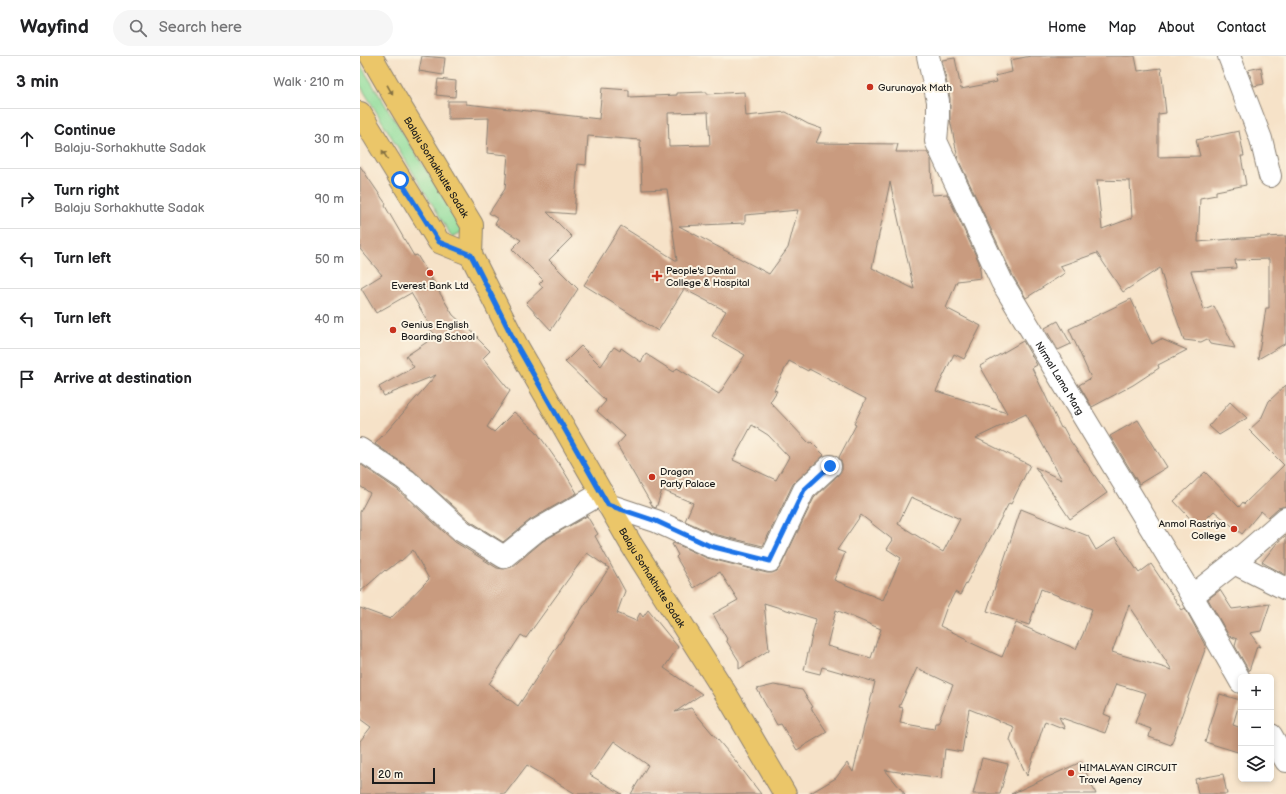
<!DOCTYPE html>
<html lang="en">
<head>
<meta charset="utf-8">
<style>
	body { margin:0; font-family:"Balsamiq Sans",sans-serif; background:#f6f6f6; color:#202124 }
	.controls { position:absolute; right:12px; bottom:12px; display:grid; overflow:hidden; border-radius:6px; box-shadow:0 2px 6px #0003 }
	.controls button { width:36px; height:36px; display:grid; place-items:center; padding:0; border:0; border-bottom:1px solid #e0e0e0; background:#fff; color:#202124; font:20px sans-serif }
	.scale { position:absolute; left:12px; bottom:10px; width:63px; box-sizing:border-box; padding-left:4px; border:2px solid #1c1c1c; border-top:0; font-size:11px; line-height:14px; white-space:nowrap; color:#1c1c1c; -webkit-text-stroke:3px #fcf5e5; paint-order:stroke }
	.stop { position:absolute; width:12px; height:12px; margin:-9px; border:3px solid #1a73e8; border-radius:50%; background:#fff }
	.stop.end { background:#1a73e8; border-color:#fff; box-shadow:0 1px 4px #0008 }
	.list { margin:0; padding:0; list-style:none }
	h2 { display:flex; justify-content:space-between; align-items:center; height:52px; margin:0; padding:0 16px; font-size:17px }
	h2 small { font-size:13px; font-weight:400; color:#757577 }
	.list li { display:grid; grid-template-columns:26px 1fr auto; gap:12px; align-items:center; box-sizing:border-box; height:60px; padding:0 16px; border-top:1px solid #e0e0e0 }
	.list b { display:block; font-size:15px; white-space:nowrap }
	.list p { margin:0; font-size:13px; white-space:nowrap; color:#757577 }
	.list em { font-size:13px; font-style:normal; color:#757577 }
	.icon { flex:none; width:22px; height:22px; fill:none; stroke:currentColor; stroke-width:2; stroke-linecap:round; stroke-linejoin:round }
	.map { position:relative; flex:none; width:926px; height:738px; overflow:hidden }
	header { display:flex; align-items:center; gap:24px; box-sizing:border-box; height:56px; padding:0 20px; background:#fff; border-bottom:1px solid #e0e0e0 }
	header strong { font-size:19px }
	nav { display:flex; gap:22px; margin-inline-start:auto; font-size:14px }
	.search { width:280px; height:36px; background:#f6f6f6; display:flex; align-items:center; gap:10px; box-sizing:border-box; padding:0 14px; border-radius:22px; color:#757577; font-size:15px }
	main { display:flex }
	aside { flex:1; background:#fff }
	.map>svg:first-child { display:block }
</style>
</head>
<body>
<header>
<strong>Wayfind</strong>
<div class="search"><svg class="icon" aria-label="search" viewBox="0 0 24 24"><circle cx="10" cy="10" r="6"/><path d="M15 15l6 6"/></svg>Search here</div>
<nav><a>Home</a><a>Map</a><a>About</a><a>Contact</a></nav>
</header>
<main>
<aside>
<h2>3 min<small>Walk · 210 m</small></h2>
<ul class="list">
<li><svg class="icon" aria-label="ahead" viewBox="0 0 24 24"><path d="M12 20V5M6 11l6-6 6 6"/></svg><div><b>Continue</b><p>Balaju-Sorhakhutte Sadak</p></div><em>30 m</em></li>
<li><svg class="icon" aria-label="right" viewBox="0 0 24 24"><path d="M7 20v-9h11M14 6l5 5-5 5"/></svg><div><b>Turn right</b><p>Balaju Sorhakhutte Sadak</p></div><em>90 m</em></li>
<li><svg class="icon" aria-label="left" viewBox="0 0 24 24"><path d="M17 20v-9H6M10 6l-5 5 5 5"/></svg><div><b>Turn left</b></div><em>50 m</em></li>
<li><svg class="icon" aria-label="left" viewBox="0 0 24 24"><path d="M17 20v-9H6M10 6l-5 5 5 5"/></svg><div><b>Turn left</b></div><em>40 m</em></li>
<li><svg class="icon" aria-label="arrive" viewBox="0 0 24 24"><path d="M6 21V4h12l-3 4 3 4H6"/></svg><div><b>Arrive at destination</b></div></li>
</ul>
</aside>
<div class="map">
<svg width="926" height="738" viewBox="0 0 926 738">
	<rect width="100%" height="100%" fill="#fcf5e5"/>
	<filter id="ink" filterUnits="userSpaceOnUse"><feTurbulence type="fractalNoise" baseFrequency=".025" numOctaves="2"/><feDisplacementMap in="SourceGraphic" scale="8" xChannelSelector="R" yChannelSelector="G"/><feConvolveMatrix kernelMatrix="1 2 1 2 8 2 1 2 1" color-interpolation-filters="sRGB"/></filter>
	<filter id="wash" filterUnits="userSpaceOnUse"><feTurbulence type="fractalNoise" baseFrequency=".012" numOctaves="4" result="noise"/><feDisplacementMap in="SourceGraphic" scale="16" xChannelSelector="R" yChannelSelector="G"/><feGaussianBlur stdDeviation="0.9" result="paint"/><feColorMatrix in="noise" values="0 0 0 0 0 0 0 0 0 0 0 0 0 0 0 0 0 1.4 0 .05"/><feComposite in="paint" operator="in"/></filter>
	<g filter="url(#wash)">
		<rect width="100%" height="100%" fill="#f6e2c8"/>
		<path fill="#8edc99" stroke="#557c5a" d="M0 8 104 175 92 181 0 29Z"/>
		<g id="blocks">
			<g fill="#c99b7f" fill-rule="evenodd">
				<path d="M62 0 85 2 83 19 59 15Z"/>
				<path d="M671 0H775L778 15 801 12 806 57 798 58V101L840 100 836 84 879 75 884 100H881L886 129 856 135V139L840 142 838 186 882 182 926 180V287L898 303 906 252H909V203L875 204 876 212 831 215 844 254 854 250 875 292 850 288 847 283 841 286 824 284 803 223 800 212 763 236 737 197 700 210 705 217 666 242 653 220 598 103 590 63V42L582 4 595 2 601 33 637 26 635 20 652 16 650 4ZM737 124 770 125 772 162 742 173Z"/>
				<path d="M901 11 904 28 894 30 888 14Z"/>
				<path d="M78 23 96 25 95 41 76 39Z"/>
				<path d="M242 32 269 34V41L317 39V37L347 36V38L384 36 386 60 426 56 448 68 462 73 456 87 538 88 536 96H567L571 103 572 139 587 138 619 206 621 222 597 225 586 252 621 270 604 303 594 298 576 335 647 357 620 310 663 285 677 309 672 312 701 372 703 371 711 386 747 437 710 463 675 411 702 424 666 358 616 382 670 409 651 448 649 447 600 539 595 536 586 553 580 570 607 583V585L642 601 656 567 716 593 723 578 732 553 681 533 669 569 627 555 661 453 728 480 736 494 755 482 779 517 791 508 822 554 825 552 846 591 811 689 789 681 791 673 775 667 786 637 756 628 744 658 751 661 745 677 699 661 705 673 685 665 667 720 650 684 654 671 609 653 602 696 585 693 582 722 525 714 545 738H449L476 722 487 707 493 716 515 626 462 611 460 618 444 614 456 563 404 547 409 594 379 613V605L366 584 367 583 353 558 378 544 360 516 334 532 316 501 318 499 312 488 314 487 347 502 407 517H412L417 515 421 510 454 442 478 419 482 414V408L479 401 496 369 494 368 506 343 449 313 448 315 429 305 414 334 417 335 410 346 449 387 451 386 464 399 433 428 403 490 354 478 325 465 333 447 302 434 296 452 293 451 257 389 265 380 237 355 246 345 205 306 221 290 241 310 254 291 260 295 261 292 281 306 286 298 314 316 317 312 359 338 385 299 352 280 366 255 324 233 298 275 224 229 261 170 317 205 307 133 282 134 280 84 228 80 226 109 218 108 214 158 187 156 212 181 189 204 218 233 191 274 166 247 183 231 179 228 183 224 152 193 161 184 135 168 138 163 129 157 145 133 148 99 127 97 129 62 88 63V45H106V48L239 63ZM348 56 350 89 309 90 308 57ZM530 126 554 233 512 212ZM438 154 428 192 409 218 319 170 385 167V159ZM392 369 408 379 429 401 416 424 373 404ZM551 441 600 463 583 496 538 468ZM501 459 533 484 527 493 541 502 523 544 474 524 485 497 477 494ZM769 549 812 614 752 596ZM476 554 521 573 511 602 467 590ZM557 612 593 629 578 667H575L574 673 540 667 543 652 539 651Z"/>
				<path d="M0 110 26 148 25 150 54 200 57 199 93 259 118 281 117 282 130 295 123 302 150 335 127 371 134 376 154 356 176 375 202 412 217 437 170 464 143 486 110 465 54 415 15 388 22 380V381L76 319 24 340 19 331 54 311 46 300 76 280 70 273 71 271 51 237 16 257 1 232 22 219 0 193Z"/>
				<path d="M771 243 792 288 801 283 827 294 798 309 799 312 773 329 732 351 719 329 731 322 709 273Z"/>
				<path d="M698 265 711 288 698 294 685 272Z"/>
				<path d="M926 329V450L918 452 908 461 901 455 882 478 854 455 838 471 814 445 845 416 879 451 883 446 884 448 924 409 889 374 901 363 909 345Z"/>
				<path d="M870 346 887 362 859 379 849 370Z"/>
				<path d="M778 364 807 411 779 428 750 380Z"/>
				<path d="M0 408 38 434 95 486 137 512 144 513 152 511 183 485 227 460 238 478 235 480 265 535 257 557 276 565 280 557 283 561 288 554 318 591 304 612 342 638 315 656 331 652 374 703 401 738H271L288 709 254 685 230 719 262 738H216L167 709 145 738H0V685L11 671 0 663V552L30 563 69 523 53 494 41 505 40 504 26 515 25 514 0 536V456L10 437 0 430ZM227 497 249 512 158 650 129 628 161 579 166 582Z"/>
				<path d="M926 479V519L907 509 902 506 917 487Z"/>
				<path d="M860 534 872 553 910 548 901 575 890 577 900 591 897 590 889 615 875 590 877 583 869 580 848 543Z"/>
				<path d="M414 629 442 634 453 651 451 652 467 676 437 694 421 668 417 669 397 633Z"/>
				<path d="M860 638 880 644 873 669 881 672V697L845 686Z"/>
				<path d="M622 702 648 708 640 738H613Z"/>
				<path d="M721 706 736 738H651Z"/>
				<path d="M863 718 867 738H838L835 723Z"/>
			</g>
		</g>
	</g>
	<g filter="url(#ink)">
		<use href="#blocks" fill-opacity="0" stroke="#897f72" stroke-width="1"/>
		<g fill="none" stroke-linecap="round" stroke-linejoin="round">
			<defs>
				<g id="minor">
					<path id="s1" d="M568 0 578 45V61L576 85 642 226 832 540 881 626"/>
					<path d="M869 0 901 83 910 120"/>
					<path d="M0 393 46 424 102 475 144 501 176 475 242 437"/>
					<path d="M248 449 296 465 350 490 410 505 444 434 470 410"/>
					<path d="M874 507 926 533"/>
					<path d="M832 540 874 507 926 462"/>
					<path d="M911 679 926 705"/>
				</g>
				<g id="major">
					<path id="s2" d="M11 0 34 40 112 169 111 199 156 288 271 488 368 641 425 738"/>
					<path d="M0 57 79 186 111 199"/>
				</g>
			</defs>
			<use href="#minor" stroke="#897f72" stroke-width="24"/>
			<use href="#major" stroke="#897f72" stroke-width="24"/>
			<use href="#minor" stroke="#fff" stroke-width="22"/>
			<use href="#major" stroke="#ebc669" stroke-width="22"/>
		</g>
		<defs><path id="oneway-solid" d="M-6-.8H1V-3.2L6.5 0L1 3.2V.8H-6Z"/></defs>
		<g fill="#847142">
			<use href="#oneway-solid" transform="translate(30 34) rotate(61)"/>
			<use href="#oneway-solid" transform="translate(25 99) rotate(-121)"/>
		</g>
	</g>
	<g fill="none" stroke-linecap="round" stroke-linejoin="round" filter="url(#ink)">
		<path stroke="#1a73e8" stroke-width="5" d="M40 124 79 186 111 199 156 288 248 449 296 465 350 490 410 505 444 434 470 410"/>
	</g>
	<g fill="#c8321e" stroke="#fcf5e5" stroke-width="1.5">
		<circle cx="510" cy="31" r="4"/>
		<circle cx="70" cy="217" r="4"/>
		<path d="M295 214h4v4h4v4h-4v4h-4v-4h-4v-4h4z"/>
		<circle cx="33" cy="274" r="4"/>
		<circle cx="292" cy="421" r="4"/>
		<circle cx="874" cy="473" r="4"/>
		<circle cx="711" cy="717" r="4"/>
	</g>
	<g text-anchor="middle" stroke-width="4" stroke-linejoin="round" paint-order="stroke">
		<g font-size="10" fill="#1c1c1c" stroke="#fcf5e5" text-anchor="start">
			<text x="518" y="35">Gurunayak Math</text>
			<text x="306" y="218">People's Dental<tspan x="306" dy="12">College &amp; Hospital</tspan></text>
			<text x="70" y="233" text-anchor="middle">Everest Bank Ltd</text>
			<text x="41" y="272">Genius English<tspan x="41" dy="12">Boarding School</tspan></text>
			<text x="300" y="419">Dragon<tspan x="300" dy="12">Party Palace</tspan></text>
			<text x="866" y="471" text-anchor="end">Anmol Rastriya<tspan x="866" dy="12">College</tspan></text>
			<text x="719" y="715">HIMALAYAN CIRCUIT<tspan x="719" dy="12">Travel Agency</tspan></text>
		</g>
		<g font-size="10" fill="#1c1c1c" stroke="#fcf5e5">
			<text dy="4" stroke="none"><textPath href="#s2" startOffset="129">Balaju Sorhakhutte Sadak</textPath></text>
			<text dy="4" stroke="none"><textPath href="#s1" startOffset="354">Nirmal Lama Marg</textPath></text>
			<text dy="4" stroke="none"><textPath href="#s2" startOffset="597">Balaju Sorhakhutte Sadak</textPath></text>
		</g>
	</g>
</svg>
<div class="controls">
<button>+</button>
<button>−</button>
<button><svg class="icon" aria-label="layers" viewBox="0 0 24 24"><path d="M12 4l9 5-9 5-9-5zM3 14l9 5 9-5"/></svg></button>
</div>
<div class="scale">20 m</div>
<div class="stop" style="left:40px;top:124px"></div>
<div class="stop end" style="left:470px;top:410px"></div>
</div>
</main>
</body>
</html>
